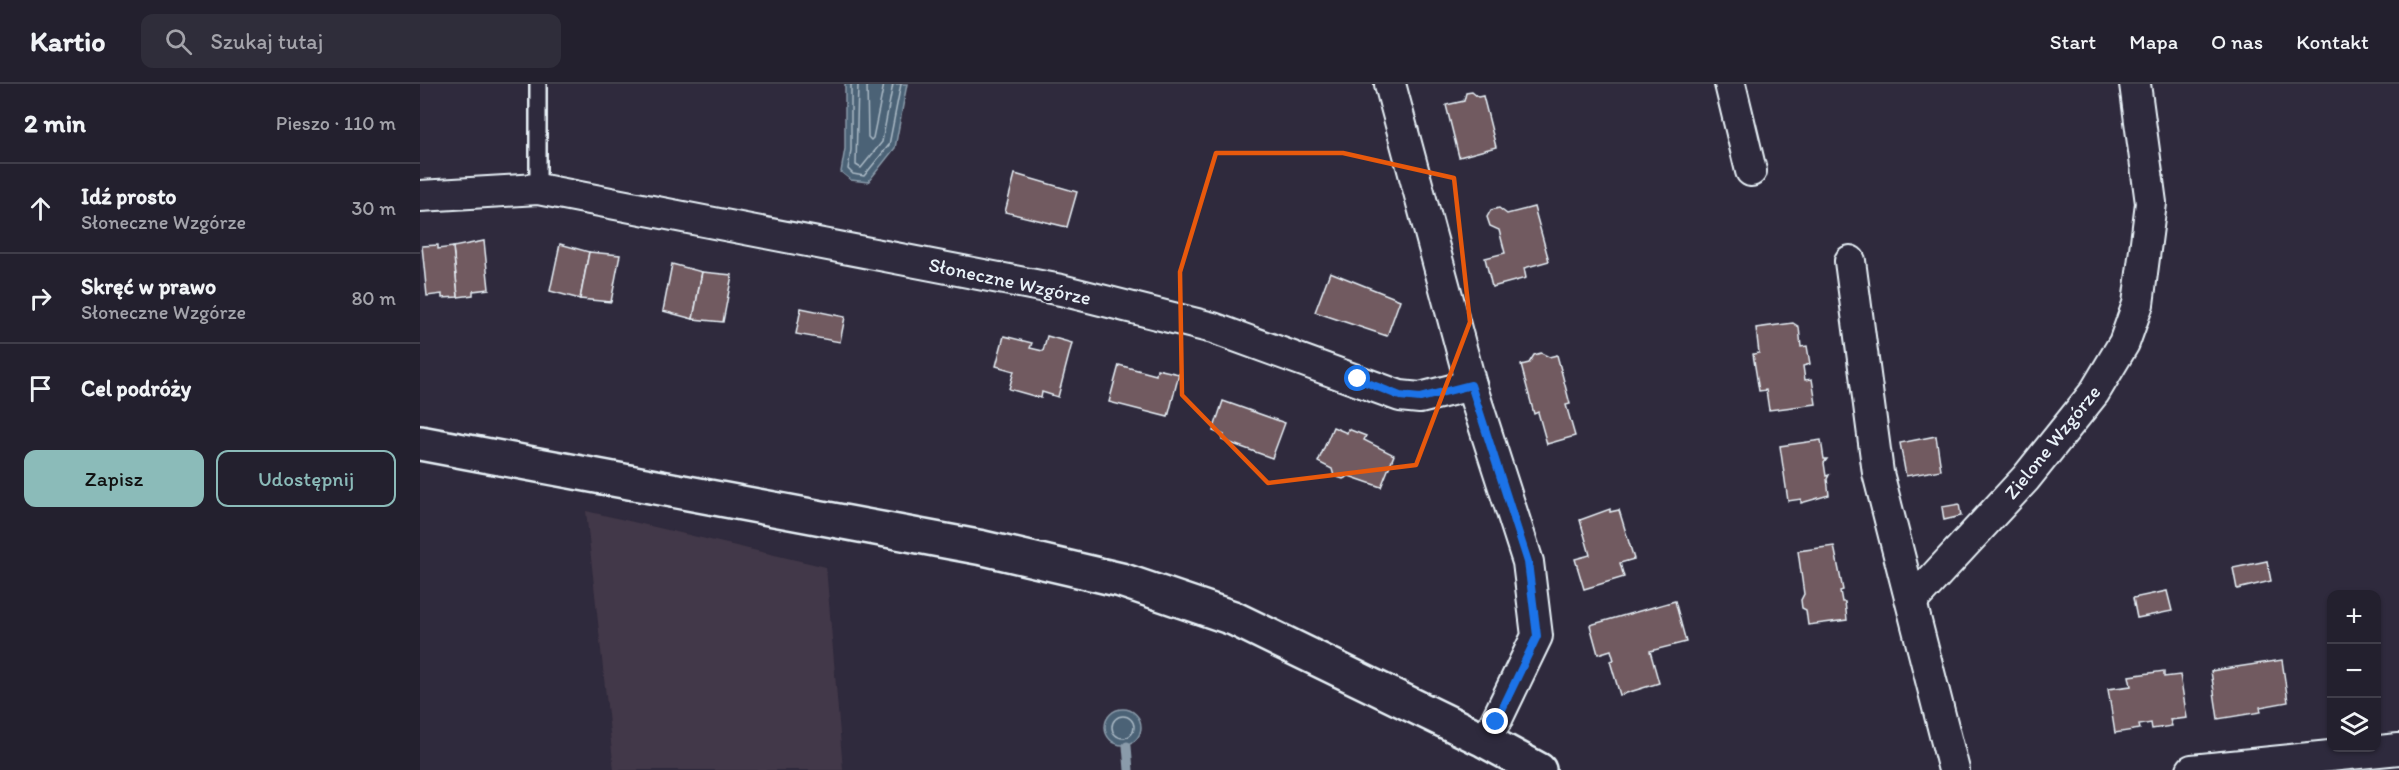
<!DOCTYPE html>
<html lang="pl">
<head>
<meta charset="utf-8">
<style>
	body { margin:0; font-family:Itim,sans-serif; background:#2f2d3a; color:#f1f3f6 }
	.controls { position:absolute; right:18px; bottom:18px; display:grid; overflow:hidden; border-radius:12px; box-shadow:0 2px 4px #0004 }
	.controls button { width:54px; height:54px; display:grid; place-items:center; padding:0; border:0; border-bottom:2px solid #403e4a; background:#23202e; color:#f1f3f6; font:30px sans-serif }
	.stop { position:absolute; width:18px; height:18px; margin:-14px; border:4px solid #1a73e8; border-radius:50%; background:#fff }
	.stop.end { background:#1a73e8; border-color:#fff; box-shadow:0 2px 6px #0008 }
	.list { margin:0; padding:0; list-style:none }
	h2 { display:flex; justify-content:space-between; align-items:center; height:78px; margin:0; padding:0 24px; font-size:26px }
	h2 small { font-size:20px; font-weight:400; color:#a3a3aa }
	.list li { display:grid; grid-template-columns:39px 1fr auto; gap:18px; align-items:center; box-sizing:border-box; height:90px; padding:0 24px; border-top:2px solid #403e4a }
	.list b { display:block; font-size:22px; white-space:nowrap }
	.list p { margin:0; font-size:20px; white-space:nowrap; color:#a3a3aa }
	.list em { font-size:20px; font-style:normal; color:#a3a3aa }
	.actions { display:flex; gap:12px; padding:18px 24px }
	.actions a { flex:1; padding:14px 0; border:2px solid #8bbbb9; border-radius:12px; text-align:center; font-size:21px; color:#8bbbb9 }
	.actions .main { background:#8bbbb9; color:#111 }
	.icon { flex:none; width:33px; height:33px; fill:none; stroke:currentColor; stroke-width:2; stroke-linecap:round; stroke-linejoin:round }
	.map { position:relative; flex:none; width:1979px; height:686px; overflow:hidden }
	header { display:flex; align-items:center; gap:36px; box-sizing:border-box; height:84px; padding:0 30px; background:#23202e; border-bottom:2px solid #403e4a }
	header strong { font-size:28px }
	nav { display:flex; gap:33px; margin-inline-start:auto; font-size:21px }
	.search { width:420px; height:54px; background:#2f2d3a; display:flex; align-items:center; gap:15px; box-sizing:border-box; padding:0 21px; border-radius:12px; color:#a3a3aa; font-size:22px }
	main { display:flex }
	aside { flex:1; background:#23202e }
	.map>svg:first-child { display:block }
</style>
</head>
<body>
<header>
<strong>Kartio</strong>
<div class="search"><svg class="icon" aria-label="search" viewBox="0 0 24 24"><circle cx="10" cy="10" r="6"/><path d="M15 15l6 6"/></svg>Szukaj tutaj</div>
<nav><a>Start</a><a>Mapa</a><a>O nas</a><a>Kontakt</a></nav>
</header>
<main>
<aside>
<h2>2 min<small>Pieszo · 110 m</small></h2>
<ul class="list">
<li><svg class="icon" aria-label="ahead" viewBox="0 0 24 24"><path d="M12 20V5M6 11l6-6 6 6"/></svg><div><b>Idź prosto</b><p>Słoneczne Wzgórze</p></div><em>30 m</em></li>
<li><svg class="icon" aria-label="right" viewBox="0 0 24 24"><path d="M7 20v-9h11M14 6l5 5-5 5"/></svg><div><b>Skręć w prawo</b><p>Słoneczne Wzgórze</p></div><em>80 m</em></li>
<li><svg class="icon" aria-label="arrive" viewBox="0 0 24 24"><path d="M6 21V4h12l-3 4 3 4H6"/></svg><div><b>Cel podróży</b></div></li>
</ul>
<div class="actions"><a class="main">Zapisz</a><a>Udostępnij</a></div>
</aside>
<div class="map">
<svg width="1979" height="686" viewBox="0 0 1979 686">
	<rect width="100%" height="100%" fill="#2f2a3d"/>
	<filter id="ink" filterUnits="userSpaceOnUse"><feTurbulence type="fractalNoise" baseFrequency=".0167" numOctaves="2"/><feDisplacementMap in="SourceGraphic" scale="12" xChannelSelector="R" yChannelSelector="G"/><feConvolveMatrix kernelMatrix="1 2 1 2 8 2 1 2 1" color-interpolation-filters="sRGB"/></filter>
	<g filter="url(#ink)">
		<path fill="#433848" d="M166 427 406 483 423 686H194Z"/>
		<g fill="#4b6276" stroke="#8a9baa" stroke-width="1.5">
			<path d="M425 0H487L475 64 448 98 431 96 421 88 425 65Z"/>
			<circle cx="703" cy="643" r="18"/>
		</g>
		<g fill="none" stroke-linecap="round" stroke-linejoin="round">
			<g stroke="#a9b8c4" stroke-width="1.5">
				<path d="M431 0V66L428 85 433 90 444 92 469 61 481 0"/>
				<path d="M438 0 436 81 441 84 462 58 473 0"/>
				<path d="M447 0 448 53 451 56 453 54 464 0"/>
				<circle cx="703" cy="643" r="11"/>
			</g>
			<path stroke="#8a9baa" stroke-width="9" d="M707 662 709 686"/>
		</g>
		<g fill="#715a60" stroke="#e8f1f8" stroke-width="1.5">
			<path d="M1052 8 1058 13 1063 12 1076 63 1039 73 1026 21 1044 17 1046 9Z"/>
			<path d="M595 90 657 108 647 143 585 128Z"/>
			<path d="M1114 123 1129 177 1104 184 1106 194 1072 203 1065 174 1085 169 1079 146 1070 142 1067 133 1071 126 1079 124 1087 130Z"/>
			<path d="M64 157 69 205 53 207V211L38 213 33 163Z"/>
			<path d="M140 160 169 168 160 215 130 207Z"/>
			<path d="M18 161V165L33 163 38 213 22 214V210L7 212 2 162Z"/>
			<path d="M169 168 200 171 191 218 160 215Z"/>
			<path d="M252 180 282 188 273 235 243 227Z"/>
			<path d="M282 188 312 191 303 238 273 235Z"/>
			<path d="M910 188 980 216 967 252 895 228Z"/>
			<path d="M381 224 425 233 420 258 376 250Z"/>
			<path d="M1373 239 1379 243 1381 263 1387 262 1390 280 1383 282 1385 296 1392 295 1396 320 1349 326 1346 306 1339 307 1333 270 1339 269 1336 244Z"/>
			<path d="M584 252 612 259 610 264 623 267 627 252 652 259 638 313 622 308 621 314 589 305 594 287 576 282Z"/>
			<path d="M1121 269 1129 273 1137 271 1150 320 1146 321 1155 352 1127 360 1118 328 1114 330 1101 281 1109 279 1114 271Z"/>
			<path d="M699 281 736 291 737 285 759 290 748 333 689 318Z"/>
			<path d="M803 317 865 339 852 374 802 356 804 351 793 347Z"/>
			<path d="M913 343 927 349 928 345 946 352 944 356 974 371 961 403 929 392 923 395 914 392 912 385 898 378Z"/>
			<path d="M1516 352 1521 386 1486 392 1480 359Z"/>
			<path d="M1401 356 1404 375H1407L1404 379 1406 392 1409 391 1407 395 1409 411 1381 419V415L1368 417 1360 362Z"/>
			<path d="M1539 420 1541 432 1524 436 1522 423Z"/>
			<path d="M1190 425V428L1199 426 1214 475 1200 479 1204 493 1164 505 1155 475 1170 471 1160 436Z"/>
			<path d="M1414 462 1423 506 1420 507 1422 518H1425L1427 536 1388 541 1386 526 1382 524 1381 516 1384 510 1378 467Z"/>
			<path d="M1847 477 1851 497 1817 505 1813 484Z"/>
			<path d="M1747 507 1752 527 1717 534 1713 514Z"/>
			<path d="M1255 517 1266 558 1230 567 1239 599 1200 611 1190 577 1194 576 1191 566 1178 570 1170 541Z"/>
			<path d="M1862 576 1868 618 1840 623 1841 628 1798 635 1791 587Z"/>
			<path d="M1744 587V593L1760 591 1767 634 1750 636 1752 642 1732 645 1731 639 1719 641 1720 645 1695 649 1688 605 1711 602 1709 592Z"/>
		</g>
		<g fill="none" stroke-linecap="round" stroke-linejoin="round">
			<defs>
				<path id="service" d="M118 0V105"/>
				<g id="minor">
					<path d="M970 0 1051 301 1108 478 1117 552 1076 637 1064 656"/>
					<path d="M1310 0 1331 87"/>
					<path d="M0 112 118 105 641 206 793 244 980 312 1000 314 1051 301"/>
					<path d="M1430 177 1458 389 1534 686"/>
					<path d="M1493 516 1606 394 1674 309 1704 259 1718 220 1731 119 1715 0"/>
					<path d="M1772 686 1979 665"/>
				</g>
				<path id="tertiary" d="M0 359 563 464 701 496 813 534 1064 656 1119 686"/>
			</defs>
			<use href="#service" stroke="#e8f1f8" stroke-width="20"/>
			<use href="#minor" stroke="#e8f1f8" stroke-width="34"/>
			<use href="#tertiary" stroke="#e8f1f8" stroke-width="38"/>
			<use href="#service" stroke="#2f2a3d" stroke-width="15"/>
			<use href="#minor" stroke="#2f2a3d" stroke-width="30"/>
			<use href="#tertiary" stroke="#2f2a3d" stroke-width="33"/>
		</g>
	</g>
	<g fill="none" stroke-linecap="round" stroke-linejoin="round" filter="url(#ink)">
		<path stroke="#1a73e8" stroke-width="8" d="M938 295 980 312 1000 314 1051 301 1108 478 1117 552 1076 638"/>
	</g>
	<path fill="none" stroke="#e8590c" stroke-width="4.5" stroke-linejoin="round" d="M796 69H923L1034 94 1050 238 996 381 848 399 762 311 760 188Z"/>
	<g text-anchor="middle" stroke-width="4.5" stroke-linejoin="round" paint-order="stroke">
		<g font-size="20" fill="#e8f1f8" stroke="#2f2a3d">
			<text transform="translate(590 197) rotate(12)" y="7">Słoneczne Wzgórze</text>
			<text transform="translate(1632 358) rotate(-51)" y="7">Zielone Wzgórze</text>
		</g>
	</g>
</svg>
<div class="controls">
<button>+</button>
<button>−</button>
<button><svg class="icon" aria-label="layers" viewBox="0 0 24 24"><path d="M12 4l9 5-9 5-9-5zM3 14l9 5 9-5"/></svg></button>
</div>
<div class="stop" style="left:938px;top:295px"></div>
<div class="stop end" style="left:1076px;top:638px"></div>
</div>
</main>
</body>
</html>
